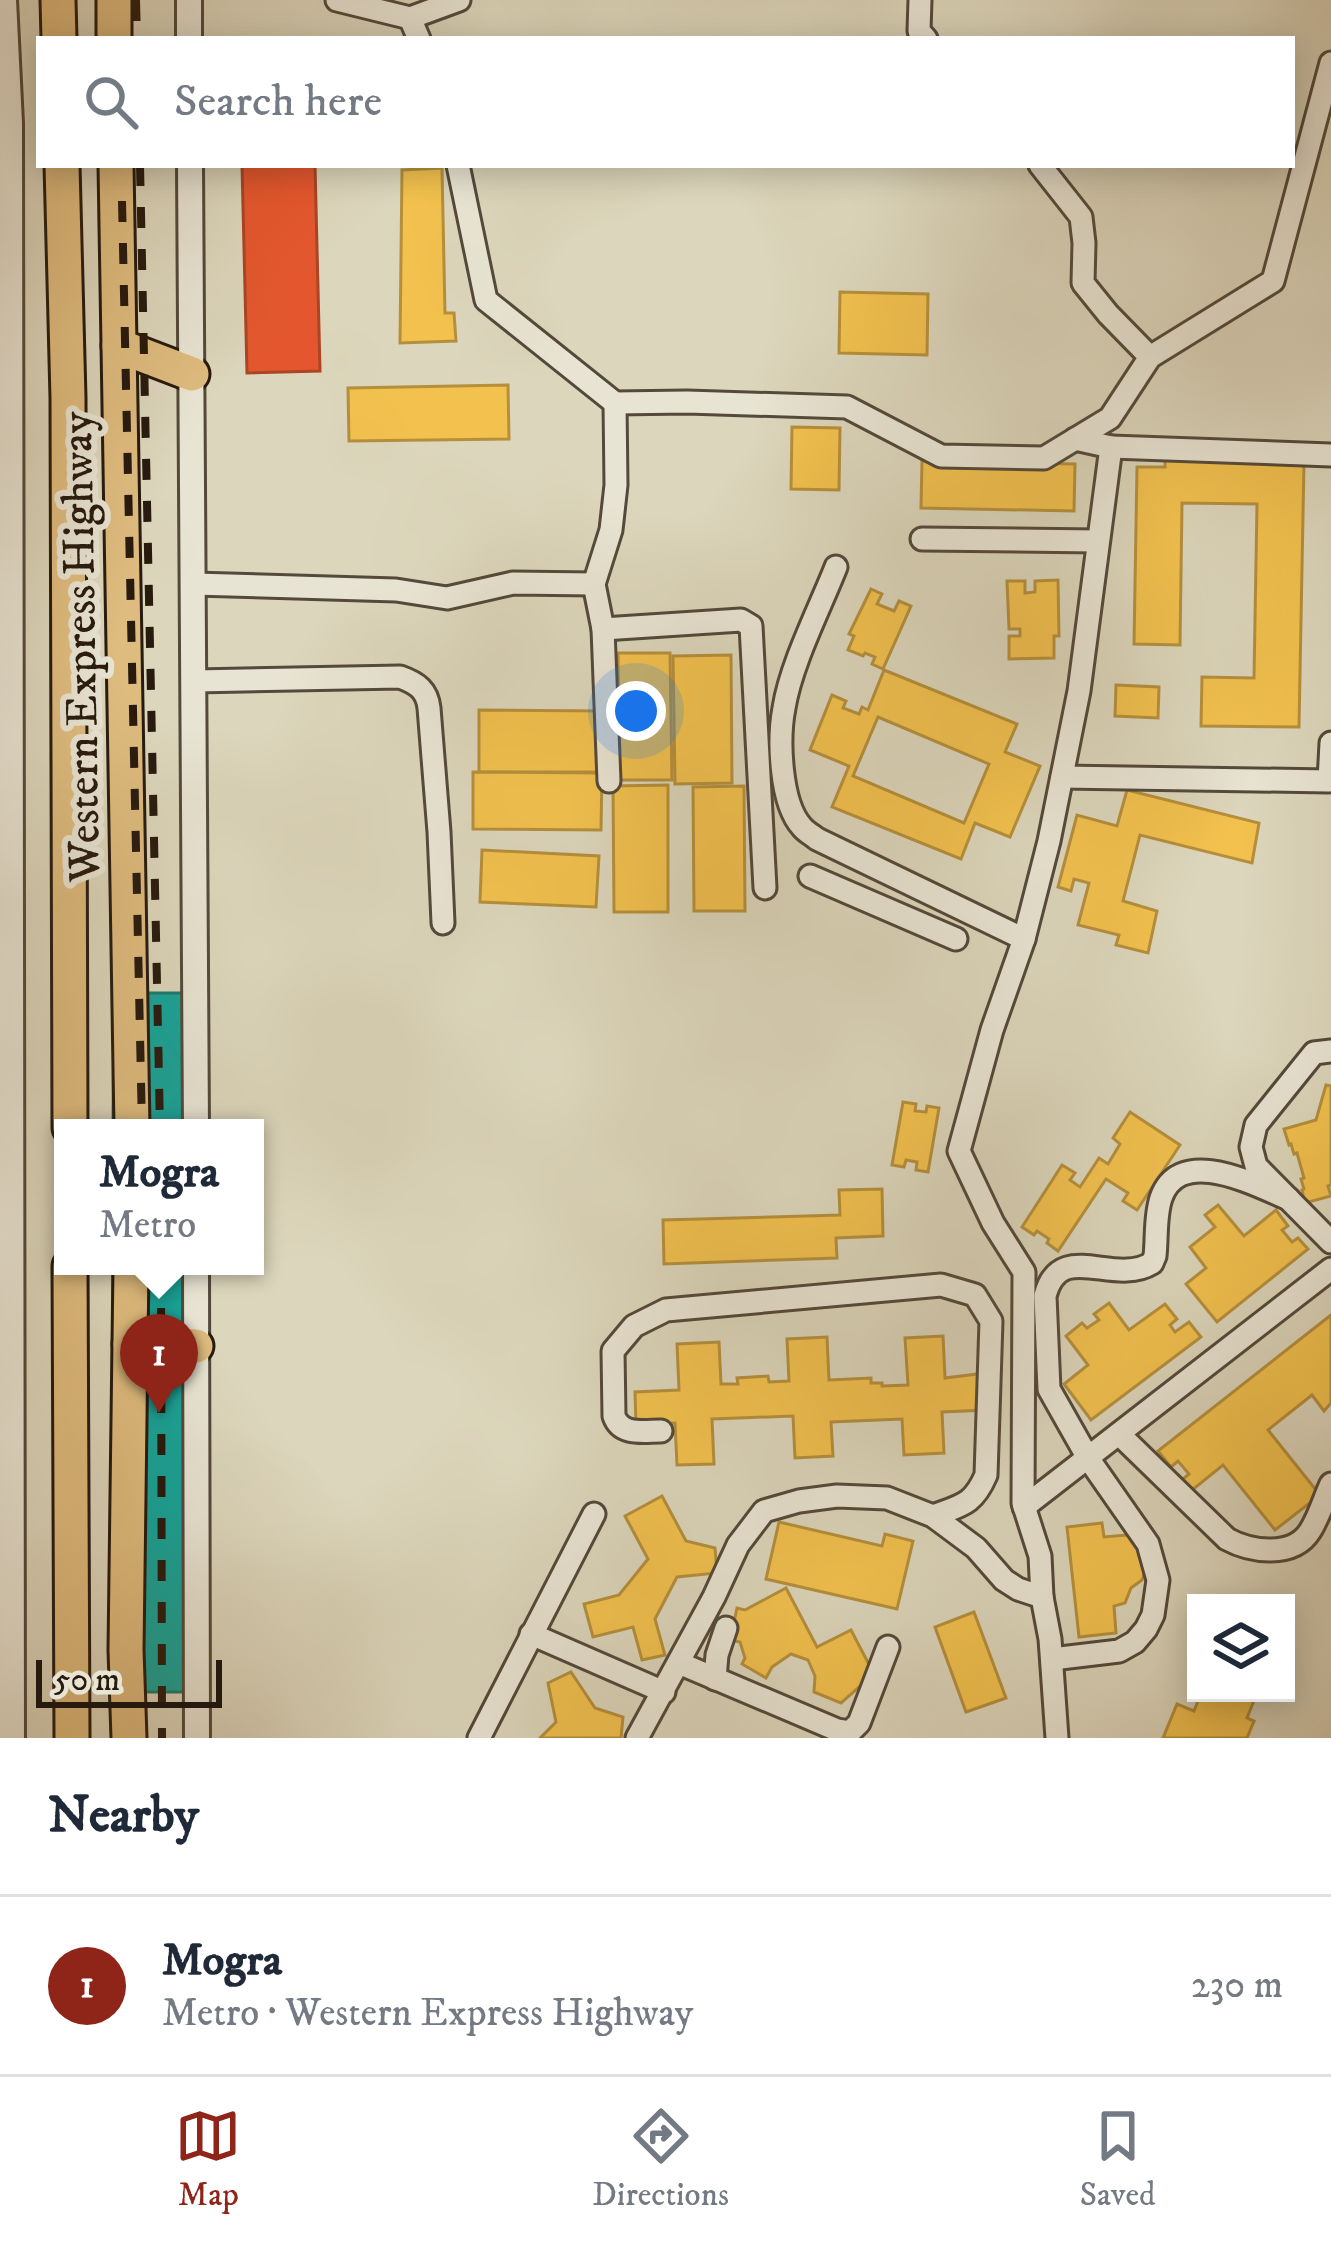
<!DOCTYPE html>
<html lang="en">
<head>
<meta charset="utf-8">
<style>
	body { margin:0; font-family:"IM FELL DW Pica",serif; background:#f6f6f7; color:#1f2937 }
	.controls { position:absolute; right:36px; bottom:36px; display:grid; overflow:hidden; border-radius:0px; box-shadow:0 6px 30px #0003 }
	.controls button { width:108px; height:108px; display:grid; place-items:center; padding:0; border:0; border-bottom:3px solid #e0e1e3; background:#fff; color:#1f2937; font:60px sans-serif }
	.scale { position:absolute; left:36px; bottom:30px; width:186px; box-sizing:border-box; padding-left:12px; border:6px solid #271a0e; border-top:0; font-size:33px; line-height:42px; white-space:nowrap; color:#271a0e; -webkit-text-stroke:9px #e8e4d3; paint-order:stroke }
	.you { position:absolute; left:636px; top:711px; width:42px; height:42px; margin:-30px; border:9px solid #fff; border-radius:50%; background:#1a73e8; box-shadow:0 0 0 18px #1a73e833 }
	.badge { display:grid; place-items:center; width:78px; height:78px; border-radius:50%; background:#8f2418; color:#fff; font-size:39px; font-weight:700 }
	.pin { position:absolute; translate:-50% -99px; filter:drop-shadow(0 3px 6px #0008) }
	.pin::after { content:''; position:absolute; top:63px; width:42px; height:36px; background:inherit; clip-path:polygon(0 0,100% 0,50% 100%) }
	.popup { position:absolute; left:54px; top:1119px; width:210px; height:156px; box-sizing:border-box; display:grid; place-content:center; border-radius:0px; background:#fff; filter:drop-shadow(0 3px 9px #0005); font-size:39px; white-space:nowrap; color:#747a83 }
	.popup b { font-size:45px; color:#1f2937 }
	.popup::after { content:''; position:absolute; left:50%; top:100%; margin-left:-24px; border:24px solid transparent; border-top-color:#fff }
	.list { margin:0; padding:0; list-style:none }
	h2 { display:flex; justify-content:space-between; align-items:center; height:156px; margin:0; padding:0 48px; font-size:51px }
	h2 small { font-size:39px; font-weight:400; color:#747a83 }
	.list li { display:grid; grid-template-columns:78px 1fr auto; gap:36px; align-items:center; box-sizing:border-box; height:180px; padding:0 48px; border-top:3px solid #e0e1e3 }
	.list b { display:block; font-size:45px; white-space:nowrap }
	.list p { margin:0; font-size:39px; white-space:nowrap; color:#747a83 }
	.list em { font-size:39px; font-style:normal; color:#747a83 }
	.icon { flex:none; width:66px; height:66px; fill:none; stroke:currentColor; stroke-width:2; stroke-linecap:round; stroke-linejoin:round }
	.map { position:relative; flex:none; width:1331px; height:1738px; overflow:hidden }
	.search { position:absolute; background:#fff; box-shadow:0 6px 30px #0003; left:36px; right:36px; top:36px; height:132px; display:flex; align-items:center; gap:30px; box-sizing:border-box; padding:0 42px; border-radius:0px; color:#747a83; font-size:45px }
	.sheet { height:336px; background:#fff }
	nav { display:flex; justify-content:space-around; align-items:center; box-sizing:border-box; height:168px; border-top:3px solid #e0e1e3; background:#fff; font-size:33px; color:#747a83 }
	nav a { display:grid; justify-items:center; gap:6px }
	nav .on { color:#8f2418 }
	.map>svg:first-child { display:block }
</style>
</head>
<body>
<div class="map">
<svg width="1331" height="1738" viewBox="0 0 1331 1738">
	<rect width="100%" height="100%" fill="#dcd6bc"/>
	<filter id="stains"><feTurbulence type="fractalNoise" baseFrequency=".00167" numOctaves="4"/><feColorMatrix values="0 0 0 0 .2 0 0 0 0 .09 0 0 0 0 .02 0 0 0 .5 -.17"/></filter>
	<radialGradient id="worn" r=".72"><stop offset=".6" stop-color="#630" stop-opacity="0"/><stop offset="1" stop-color="#630" stop-opacity=".3"/></radialGradient>
	<g fill="#f2c14e" stroke="#b58f3b" stroke-width="3" fill-rule="evenodd">
		<path d="M442 168 445 313H454L456 341 400 343 402 170Z"/>
		<path d="M840 292 928 294 927 355 839 353Z"/>
		<path d="M508 385 509 439 349 441 348 388Z"/>
		<path d="M792 427 840 428 839 490 791 489Z"/>
		<path d="M1165 460 1304 462 1299 727 1201 726 1202 677 1254 678 1257 504 1182 503 1180 645 1134 644 1137 467H1165Z"/>
		<path d="M922 461 1075 464 1074 511 921 508Z"/>
		<path d="M1058 580 1059 636H1054V658L1009 659V636H1020V629H1009L1007 581H1025V593L1035 592V581Z"/>
		<path d="M871 589 882 594 877 604 894 611 899 601 911 606 883 669 872 664 875 657 865 653 863 656 848 650 854 636 849 634Z"/>
		<path d="M618 653H670L672 780H619Z"/>
		<path d="M731 655 732 783 675 784 673 656Z"/>
		<path d="M884 670 1017 724 1005 752 1040 766 1010 837 975 823 961 859 832 807 849 766 810 750 832 695 846 701 843 708 859 714 862 707 868 710ZM878 717 989 764 964 823 853 776Z"/>
		<path d="M1116 685 1159 687 1158 718 1115 716Z"/>
		<path d="M479 710 603 711V772H479Z"/>
		<path d="M473 772 602 773 601 830 473 829Z"/>
		<path d="M668 785V912H614L613 786Z"/>
		<path d="M744 786 745 911H694L693 787Z"/>
		<path d="M1127 790 1259 823 1252 863 1140 835 1123 901 1157 911 1148 953 1116 945 1119 935 1078 925 1089 883 1074 879 1071 891 1058 887 1077 815 1117 826Z"/>
		<path d="M482 850 599 856 596 907 480 902Z"/>
		<path d="M1326 1085 1331 1086V1185L1328 1186 1331 1196 1305 1203 1302 1190 1304 1189 1301 1179 1304 1178 1297 1153 1294 1154 1291 1144 1289 1145 1284 1129 1316 1120Z"/>
		<path d="M903 1102 916 1104 915 1111 926 1112 927 1106 939 1108 928 1172 916 1170 917 1162 906 1160 904 1167 892 1165Z"/>
		<path d="M1130 1112 1180 1145 1137 1210 1123 1201 1128 1193 1106 1179 1058 1251 1047 1243 1049 1239 1037 1231 1034 1235 1022 1227 1062 1165 1075 1173 1070 1180 1080 1187 1099 1158 1108 1164 1120 1144 1113 1138Z"/>
		<path d="M882 1189 883 1236 836 1238 837 1258 664 1264 663 1220 840 1215 839 1190Z"/>
		<path d="M1218 1205 1244 1236 1276 1210 1288 1226 1282 1230 1292 1242 1298 1238 1308 1249 1217 1322 1186 1284 1206 1268 1190 1247 1215 1227 1205 1215Z"/>
		<path d="M1109 1303 1129 1330 1165 1304 1177 1319 1170 1325 1175 1332 1189 1322 1201 1337 1091 1420 1064 1384 1088 1365 1066 1336 1082 1323 1087 1328 1099 1320 1094 1314Z"/>
		<path d="M1331 1315V1403L1324 1411 1312 1395 1268 1430 1320 1495 1275 1530 1223 1465 1191 1491 1182 1480 1189 1474 1178 1461 1171 1467 1158 1451Z"/>
		<path d="M943 1336 945 1378 985 1373 987 1410 942 1412 944 1453 904 1455 902 1419 831 1422 833 1456 795 1458 793 1416 712 1419 714 1464 677 1465 675 1423 636 1425 635 1392 679 1390 677 1344 719 1342 721 1384H738L737 1378 768 1376 769 1382 789 1381 787 1339 827 1337 829 1380 871 1378V1383H882V1386L908 1385 905 1338Z"/>
		<path d="M662 1496 686 1541 715 1548 717 1573 677 1577 655 1619 665 1655 642 1660 633 1627 593 1637 584 1604 619 1595 648 1559 625 1516Z"/>
		<path d="M779 1522 882 1546 885 1534 913 1541 897 1609 766 1579Z"/>
		<path d="M1102 1523 1104 1537 1127 1535 1136 1539 1146 1569 1142 1580 1131 1588 1125 1603 1114 1606 1116 1633 1079 1637 1067 1527Z"/>
		<path d="M786 1588 817 1647 851 1630 874 1674 841 1703 814 1692 815 1676 808 1660 791 1654 772 1667 766 1678 742 1664 745 1658 740 1642 730 1640 737 1608 745 1610Z"/>
		<path d="M974 1612 1006 1698 966 1712 935 1627Z"/>
		<path d="M571 1672 595 1708 623 1717 621 1738H540L556 1722 548 1683Z"/>
		<path d="M1201 1693H1257L1247 1718 1254 1721 1247 1738H1163L1177 1704 1194 1711Z"/>
	</g>
	<path fill="#e4572e" stroke="#ab4524" stroke-width="3" d="M242 165H315L320 371 247 373Z"/>
	<g fill="#17a398" stroke="#1c7a6f" stroke-width="3">
		<path d="M114 993H194V1128H113Z"/>
		<path d="M113 1266H194L192 1692H112Z"/>
	</g>
	<g fill="none" stroke-linecap="round" stroke-linejoin="round">
		<defs>
			<g id="minor">
				<path d="M337 0 410 18 419 39"/>
				<path d="M920 0 919 31 926 39"/>
				<path d="M410 18 459 0"/>
				<path d="M458 165 486 300 615 403 687 402 847 407 941 456 1044 458 1110 418 1150 357 1273 281 1331 63"/>
				<path d="M1040 165 1081 217 1084 243 1083 283 1108 314 1150 357"/>
				<path d="M1111 447 1331 455"/>
				<path d="M922 539 1098 541"/>
				<path d="M836 567C819 610 791 664 784 708 778 739 780 803 802 827 806 832 812 835 817 839L1024 939"/>
				<path d="M194 584 396 590 447 598 513 583 594 584 611 530 616 485 615 403"/>
				<path d="M594 584 603 629 741 620 751 626 765 888"/>
				<path d="M603 629 609 781"/>
				<path d="M195 681 400 677C417 683 427 690 429 708L439 832 443 923"/>
				<path d="M1062 777 1329 781 1331 743"/>
				<path d="M810 876 956 939"/>
				<path d="M1331 1051 1314 1053 1256 1125 1251 1147 1256 1166 1331 1242"/>
				<path d="M661 1431C643 1431 621 1436 614 1416L613 1351 634 1326 666 1310 941 1285 975 1295 991 1321 986 1475C973 1505 962 1505 933 1516"/>
				<path d="M1119 1434 1227 1539C1251 1552 1293 1558 1310 1531 1319 1517 1324 1499 1331 1484"/>
				<path d="M1024 1507 1331 1269"/>
				<path d="M531 1634 664 1692"/>
				<path d="M1052 1659 1119 1651 1135 1642 1146 1629 1153 1615 1158 1580 1148 1544 1088 1458 1049 1389 1045 1296C1060 1238 1113 1287 1152 1263L1155 1256C1157 1238 1155 1216 1161 1198 1180 1144 1255 1185 1289 1199"/>
				<path d="M679 1663 837 1730 850 1732 859 1723 888 1647"/>
				<path d="M715 1679 717 1655 726 1628"/>
				<path d="M479 1738 594 1514"/>
				<path d="M637 1738 714 1597 738 1545 764 1511 799 1501 837 1496 887 1498 933 1516 976 1548 1004 1580 1018 1589 1042 1597"/>
				<path d="M1057 1738 1050 1639 1042 1597 1040 1556 1023 1503 1024 1272 993 1223 959 1151 992 1030 1024 939 1049 841 1079 691 1111 447 1075 439"/>
			</g>
			<g id="tertiary">
				<path d="M4 0 10 123 12 1738"/>
				<path d="M189 0V39"/>
				<path d="M190 165 196 1128"/>
				<path d="M196 1266 197 1738"/>
			</g>
			<g id="trunk">
				<path d="M58 0 59 39"/>
				<path d="M114 0V39"/>
				<path d="M62 165 68 398 70 1128"/>
				<path d="M116 165 132 1128"/>
				<path d="M119 346 192 374"/>
				<path d="M70 1266 72 1738"/>
				<path d="M130 1344 196 1346"/>
				<path d="M129 1738 126 1650 131 1266"/>
			</g>
		</defs>
		<use href="#minor" stroke="#54493a" stroke-width="27"/>
		<use href="#tertiary" stroke="#54493a" stroke-width="30"/>
		<use href="#trunk" stroke="#271a0e" stroke-width="39"/>
		<use href="#minor" stroke="#e8e4d3" stroke-width="21"/>
		<use href="#tertiary" stroke="#e8e4d3" stroke-width="24"/>
		<use href="#trunk" stroke="#debb7e" stroke-width="33"/>
		<g stroke="#271a0e" stroke-width="8" stroke-dasharray="21 21" stroke-linecap="butt">
			<path d="M136 0 137 39"/>
			<path d="M140 165 160 1128"/>
			<path d="M122 201 142 1128"/>
			<path d="M161 1266 162 1738"/>
		</g>
	</g>
	<g text-anchor="middle" stroke-width="12" stroke-linejoin="round" paint-order="stroke">
		<g font-size="45" fill="#271a0e" stroke="#e8e4d3">
			<text transform="translate(79 647) rotate(-91)" y="16">Western Express Highway</text>
		</g>
	</g>
	<rect width="100%" height="100%" filter="url(#stains)"/>
	<rect width="100%" height="100%" fill="url(#worn)"/>
</svg>
<div class="controls">
<button><svg class="icon" aria-label="layers" viewBox="0 0 24 24"><path d="M12 4l9 5-9 5-9-5zM3 14l9 5 9-5"/></svg></button>
</div>
<div class="scale">50 m</div>
<div class="you"></div>
<div class="pin badge" style="left:159px;top:1413px">1</div>
<div class="popup"><b>Mogra</b>Metro</div>
<div class="search"><svg class="icon" aria-label="search" viewBox="0 0 24 24"><circle cx="10" cy="10" r="6"/><path d="M15 15l6 6"/></svg>Search here</div>
</div>
<section class="sheet">
<h2>Nearby<small></small></h2>
<ul class="list">
<li><span class="badge">1</span><div><b>Mogra</b><p>Metro · Western Express Highway</p></div><em>230 m</em></li>
</ul>
</section>
<nav>
<a class="on"><svg class="icon" aria-label="map" viewBox="0 0 24 24"><path d="M3 6l6-2 6 2 6-2v14l-6 2-6-2-6 2zM9 4v14M15 6v14"/></svg>Map</a>
<a><svg class="icon" aria-label="directions" viewBox="0 0 24 24"><path d="M12 3l9 9-9 9-9-9zM9 14v-3h6M13 9l2 2-2 2"/></svg>Directions</a>
<a><svg class="icon" aria-label="saved" viewBox="0 0 24 24"><path d="M7 4h10v16l-5-4-5 4z"/></svg>Saved</a>
</nav>
</body>
</html>
